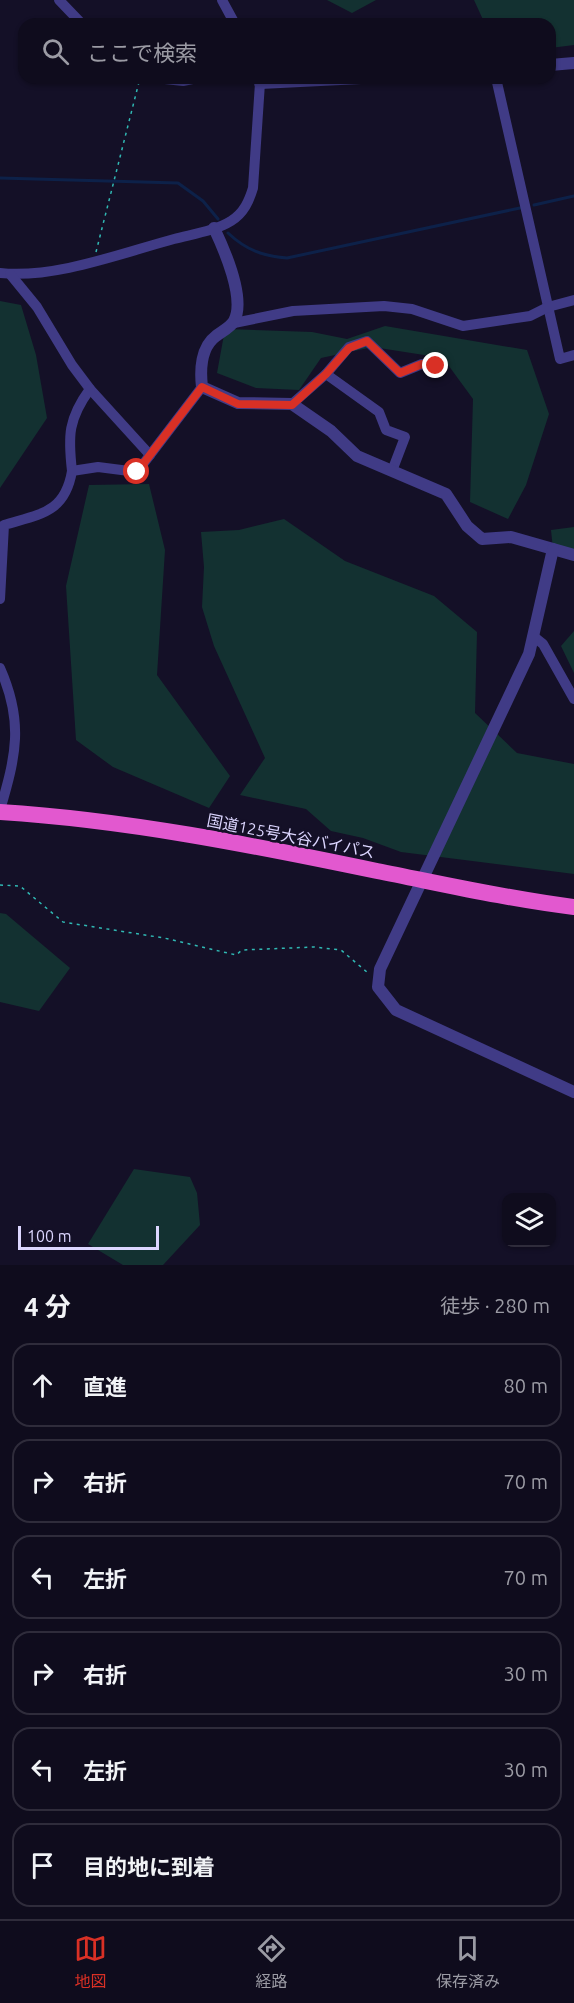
<!DOCTYPE html>
<html lang="ja">
<head>
<meta charset="utf-8">
<style>
	body { margin:0; font-family:Ubuntu,"Noto Sans JP",sans-serif; background:#1d1a2a; color:#f1f3f6 }
	.controls { position:absolute; right:18px; bottom:18px; display:grid; overflow:hidden; border-radius:12px; box-shadow:0 2px 4px #0004 }
	.controls button { width:54px; height:54px; display:grid; place-items:center; padding:0; border:0; border-bottom:2px solid #2f2c3b; background:#0f0c1d; color:#f1f3f6; font:30px sans-serif }
	.scale { position:absolute; left:18px; bottom:15px; width:141px; box-sizing:border-box; padding-left:6px; border:3px solid #dcd6ff; border-top:0; font-size:16px; line-height:21px; white-space:nowrap; color:#dcd6ff; -webkit-text-stroke:4px #141027; paint-order:stroke }
	.stop { position:absolute; width:18px; height:18px; margin:-14px; border:4px solid #d93025; border-radius:50%; background:#fff }
	.stop.end { background:#d93025; border-color:#fff; box-shadow:0 2px 6px #0008 }
	.list { margin:0; padding:0; list-style:none }
	h2 { display:flex; justify-content:space-between; align-items:center; height:78px; margin:0; padding:0 24px; font-size:26px }
	h2 small { font-size:20px; font-weight:400; color:#9b9ba4 }
	.list li { display:grid; grid-template-columns:39px 1fr auto; gap:18px; align-items:center; box-sizing:border-box; height:84px; margin:0 12px 12px; padding:0 12px; border:2px solid #2f2c3b; border-radius:18px }
	.list b { display:block; font-size:22px; white-space:nowrap }
	.list em { font-size:20px; font-style:normal; color:#9b9ba4 }
	.icon { flex:none; width:33px; height:33px; fill:none; stroke:currentColor; stroke-width:2; stroke-linecap:round; stroke-linejoin:round }
	.map { position:relative; flex:none; width:574px; height:1265px; overflow:hidden }
	.search { position:absolute; background:#0f0c1d; box-shadow:0 2px 4px #0004; left:18px; right:18px; top:18px; height:66px; display:flex; align-items:center; gap:15px; box-sizing:border-box; padding:0 21px; border-radius:18px; color:#9b9ba4; font-size:22px }
	.sheet { height:654px; background:#0f0c1d }
	nav { display:flex; justify-content:space-around; align-items:center; box-sizing:border-box; height:84px; border-top:2px solid #2f2c3b; background:#0f0c1d; font-size:16px; color:#9b9ba4 }
	nav a { display:grid; justify-items:center; gap:3px }
	nav .on { color:#d93025 }
	.map>svg:first-child { display:block }
</style>
</head>
<body>
<div class="map">
<svg width="574" height="1265" viewBox="0 0 574 1265">
	<rect width="100%" height="100%" fill="#141027"/>
	<g fill="#133131">
		<path d="M327 0H376L352 13Z"/>
		<path d="M474 0H574V45L550 48V24H485Z"/>
		<path d="M0 301 21 305 36 355 47 418 0 488Z"/>
		<path d="M385 326 527 350 549 414 526 485 508 519 470 502 473 399 443 358 373 347 321 358 299 390 256 388 217 373 225 329 312 332 347 339Z"/>
		<path d="M149 484 165 550 157 675 230 776 209 808 113 767 76 740 66 586 89 485Z"/>
		<path d="M284 519 345 561 434 596 477 632 475 713 517 753 574 764V874L401 852 363 838 331 831 306 809 240 795 265 758 214 646 202 607 204 567 201 532 239 530Z"/>
		<path d="M574 527V555L553 549 551 530Z"/>
		<path d="M574 631V673L561 646Z"/>
		<path d="M0 913 6 914 70 968 39 1011 0 1002Z"/>
		<path d="M134 1169 190 1177 197 1193 200 1225 163 1265H123L88 1244Z"/>
	</g>
	<g fill="none" stroke-linecap="round" stroke-linejoin="round">
		<g stroke="#0d2149" stroke-width="3">
			<path d="M0 178 178 183 203 201 218 219"/>
			<path d="M534 205 574 196"/>
			<path d="M228 233C246 250 263 256 287 258L520 208"/>
		</g>
		<g stroke="#30b9b4" stroke-width="1.5" stroke-dasharray="3 4.5" stroke-linecap="butt">
			<path d="M96 252 140 78"/>
			<path d="M0 885 20 886 63 922 164 938 236 955 242 950 314 947 341 950 368 973"/>
		</g>
		<g stroke="#403b86" stroke-width="10">
			<path d="M59 0 82 24"/>
			<path d="M222 0 235 24"/>
			<path d="M156 78 183 81 197 78"/>
			<path d="M496 78 560 359 574 355"/>
			<path d="M0 273C54 279 122 253 174 239 193 234 215 231 231 221 244 213 249 201 253 188L260 83 257 78"/>
			<path d="M10 274 37 307 72 365 90 389 150 455"/>
			<path d="M234 323 293 311 384 306 412 309 463 326 530 316 548 307 574 300"/>
			<path d="M326 374 349 347 367 341 400 373 422 364 436 366"/>
			<path d="M292 404 326 374 379 412 386 430 405 437 392 471"/>
			<path d="M72 471C68 436 68 419 90 389"/>
			<path d="M0 599 4 525C40 514 65 513 72 471L98 467 137 472 202 387"/>
			<path d="M533 636 543 644 574 699"/>
			<path d="M0 668C24 722 16 756 0 810"/>
		</g>
		<g stroke="#403b86" stroke-width="12">
			<path d="M550 65 574 63"/>
			<path d="M260 83 361 78"/>
			<path d="M214 228C224 249 246 299 234 321 231 327 221 332 216 336 201 347 200 370 202 387L238 403 292 404 331 431 357 456 446 494 467 526 482 539 511 537 574 555"/>
			<path d="M553 549 529 654 380 969 378 987 396 1010 574 1092"/>
		</g>
		<path stroke="#e258cf" stroke-width="16" d="M0 812C127 820 252 845 377 871 443 884 508 899 574 907"/>
	</g>
	<g fill="none" stroke-linecap="round" stroke-linejoin="round">
		<path stroke="#d93025" stroke-width="8" d="M137 472 202 387 238 404 292 405 326 374 349 348 367 341 400 373 422 364 436 366"/>
	</g>
	<g text-anchor="middle" stroke-width="5" stroke-linejoin="round" paint-order="stroke">
		<g font-size="16" fill="#dcd6ff" stroke="#141027">
			<text transform="translate(291 836) rotate(11)" y="6">国道125号大谷バイパス</text>
		</g>
	</g>
</svg>
<div class="controls">
<button><svg class="icon" aria-label="layers" viewBox="0 0 24 24"><path d="M12 4l9 5-9 5-9-5zM3 14l9 5 9-5"/></svg></button>
</div>
<div class="scale">100 m</div>
<div class="stop" style="left:137px;top:472px"></div>
<div class="stop end" style="left:436px;top:366px"></div>
<div class="search"><svg class="icon" aria-label="search" viewBox="0 0 24 24"><circle cx="10" cy="10" r="6"/><path d="M15 15l6 6"/></svg>ここで検索</div>
</div>
<section class="sheet">
<h2>4 分<small>徒歩 · 280 m</small></h2>
<ul class="list">
<li><svg class="icon" aria-label="ahead" viewBox="0 0 24 24"><path d="M12 20V5M6 11l6-6 6 6"/></svg><div><b>直進</b></div><em>80 m</em></li>
<li><svg class="icon" aria-label="right" viewBox="0 0 24 24"><path d="M7 20v-9h11M14 6l5 5-5 5"/></svg><div><b>右折</b></div><em>70 m</em></li>
<li><svg class="icon" aria-label="left" viewBox="0 0 24 24"><path d="M17 20v-9H6M10 6l-5 5 5 5"/></svg><div><b>左折</b></div><em>70 m</em></li>
<li><svg class="icon" aria-label="right" viewBox="0 0 24 24"><path d="M7 20v-9h11M14 6l5 5-5 5"/></svg><div><b>右折</b></div><em>30 m</em></li>
<li><svg class="icon" aria-label="left" viewBox="0 0 24 24"><path d="M17 20v-9H6M10 6l-5 5 5 5"/></svg><div><b>左折</b></div><em>30 m</em></li>
<li><svg class="icon" aria-label="arrive" viewBox="0 0 24 24"><path d="M6 21V4h12l-3 4 3 4H6"/></svg><div><b>目的地に到着</b></div></li>
</ul>
</section>
<nav>
<a class="on"><svg class="icon" aria-label="map" viewBox="0 0 24 24"><path d="M3 6l6-2 6 2 6-2v14l-6 2-6-2-6 2zM9 4v14M15 6v14"/></svg>地図</a>
<a><svg class="icon" aria-label="directions" viewBox="0 0 24 24"><path d="M12 3l9 9-9 9-9-9zM9 14v-3h6M13 9l2 2-2 2"/></svg>経路</a>
<a><svg class="icon" aria-label="saved" viewBox="0 0 24 24"><path d="M7 4h10v16l-5-4-5 4z"/></svg>保存済み</a>
</nav>
</body>
</html>
